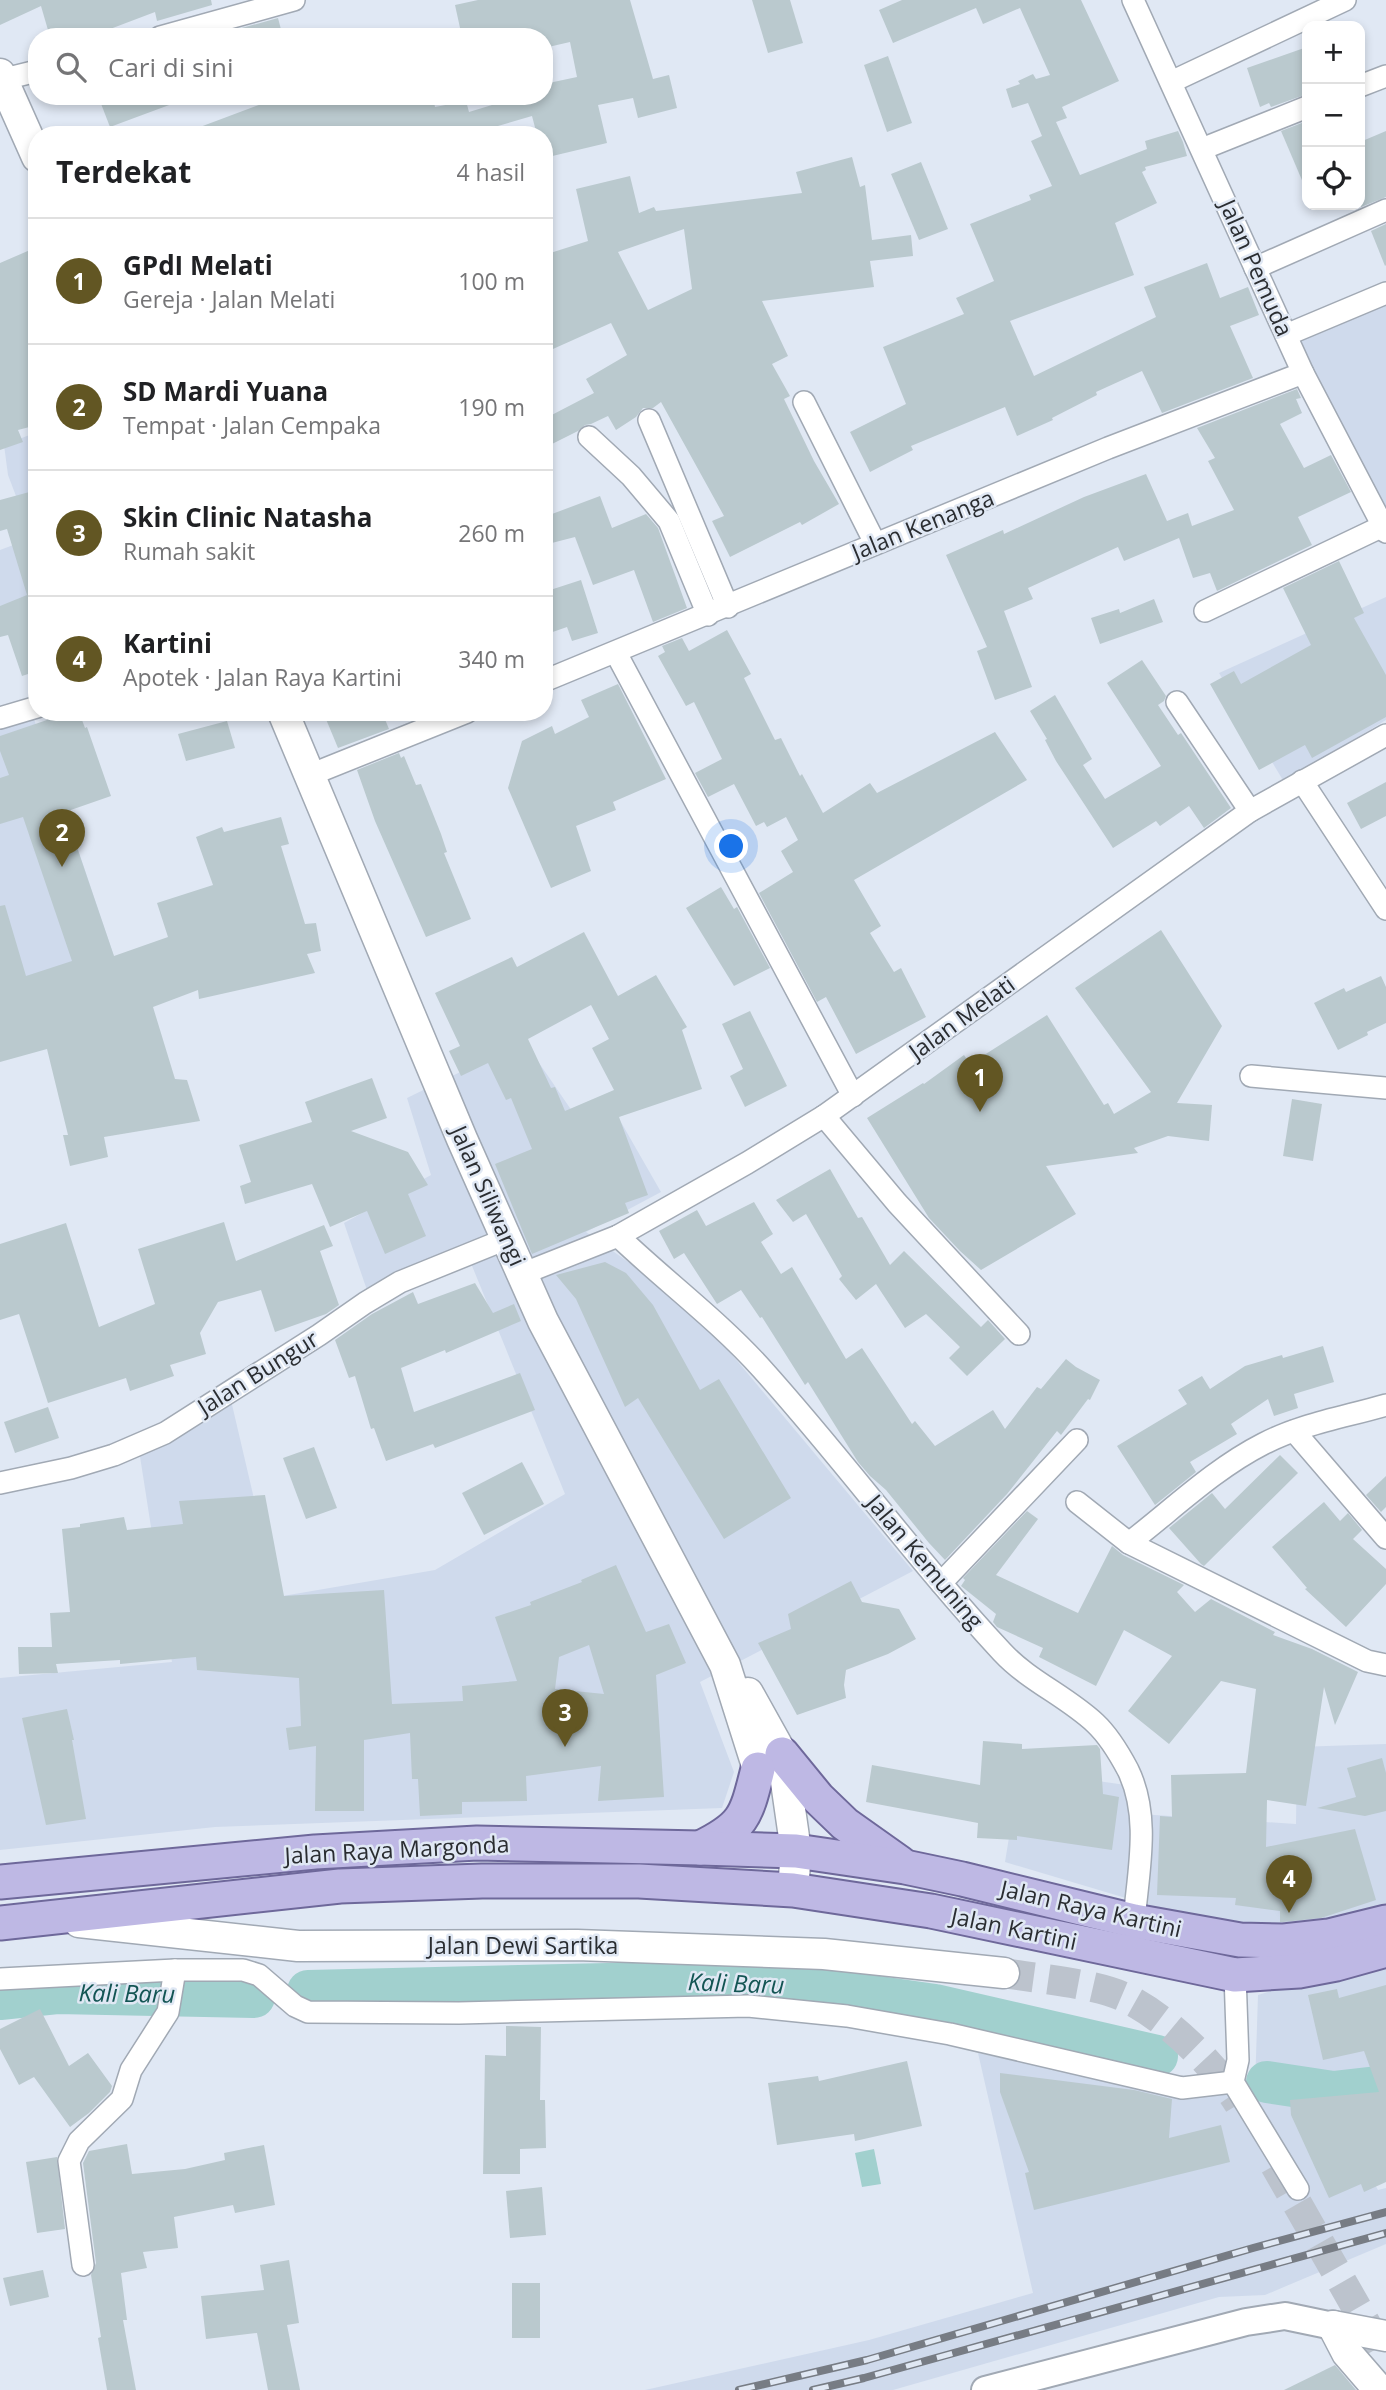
<!DOCTYPE html>
<html lang="id">
<head>
<meta charset="utf-8">
<style>
	body { margin:0; font-family:"Open Sans",sans-serif; background:#f6f6f6; color:#202124 }
	.controls { position:absolute; right:21px; top:21px; display:grid; overflow:hidden; border-radius:14px; box-shadow:0 4px 10px #0003 }
	.controls button { width:63px; height:63px; display:grid; place-items:center; padding:0; border:0; border-bottom:2px solid #e0e0e0; background:#fff; color:#202124; font:35px sans-serif }
	.you { position:absolute; left:732px; top:847px; width:24px; height:24px; margin:-18px; border:5px solid #fff; border-radius:50%; background:#1a73e8; box-shadow:0 0 0 10px #1a73e833 }
	.badge { display:grid; place-items:center; width:46px; height:46px; border-radius:50%; background:#625623; color:#fff; font-size:23px; font-weight:700 }
	.pin { position:absolute; translate:-50% -58px; filter:drop-shadow(0 2px 4px #0008) }
	.pin::after { content:''; position:absolute; top:37px; width:24px; height:21px; background:inherit; clip-path:polygon(0 0,100% 0,50% 100%) }
	.list { margin:0; padding:0; list-style:none }
	h2 { display:flex; justify-content:space-between; align-items:center; height:91px; margin:0; padding:0 28px; font-size:30px }
	h2 small { font-size:23px; font-weight:400; color:#757577 }
	.list li { display:grid; grid-template-columns:46px 1fr auto; gap:21px; align-items:center; box-sizing:border-box; height:126px; padding:0 28px; border-top:2px solid #e0e0e0 }
	.list b { display:block; font-size:26px; white-space:nowrap }
	.list p { margin:0; font-size:23px; white-space:nowrap; color:#757577 }
	.list em { font-size:23px; font-style:normal; color:#757577 }
	.icon { flex:none; width:38px; height:38px; fill:none; stroke:currentColor; stroke-width:2; stroke-linecap:round; stroke-linejoin:round }
	.map { position:relative; flex:none; width:1386px; height:2390px; overflow:hidden }
	.search { position:absolute; background:#fff; box-shadow:0 4px 10px #0003; left:28px; top:28px; width:525px; height:77px; display:flex; align-items:center; gap:18px; box-sizing:border-box; padding:0 24px; border-radius:28px; color:#757577; font-size:26px }
	.panel { position:absolute; background:#fff; box-shadow:0 4px 10px #0003; left:28px; top:126px; width:525px; height:595px; border-radius:28px }
	.map>svg:first-child { display:block }
</style>
</head>
<body>
<div class="map">
<svg width="1386" height="2390" viewBox="0 0 1386 2390">
	<rect width="100%" height="100%" fill="#e0e8f4"/>
	<g fill="#cfdaec">
		<path d="M1386 284V539L1273 330Z"/>
		<path d="M37 432V596L0 609V550L32 538 8 475 4 445Z"/>
		<path d="M1386 597V720L1284 782 1219 673Z"/>
		<path d="M33 716 124 986 0 1020V726Z"/>
		<path d="M524 1041 572 1111 606 1096 661 1192 586 1232 693 1308 913 1571 700 1682 734 1772 722 1808 215 1827 0 1850V1678L172 1662 139 1450 230 1396 277 1597 435 1570 565 1494 468 1256 369 1296 344 1223 431 1175 407 1098Z"/>
		<path d="M1386 1744V1912L1243 1933 1005 1862 1020 1770 1133 1786 1139 1814 1296 1824 1297 1747Z"/>
		<path d="M1386 1956V2083L1349 2084 1345 2132 1378 2190 1386 2188V2244L1265 2295 1219 2297 893 2390H645L869 2340 1033 2293 978 2053 1192 2099 1255 2087 1258 1995Z"/>
	</g>
	<path fill="#a1d0ce" d="M874 2149 881 2184 862 2187 855 2153Z"/>
	<g fill="none" stroke-linecap="round" stroke-linejoin="round">
		<g stroke="#a1d0ce" stroke-width="42">
			<path d="M308 1991 696 1982 802 1986 935 2005 1157 2056"/>
			<path d="M0 1999 57 1993 254 1997"/>
			<path d="M1267 2082 1333 2092 1386 2086"/>
		</g>
	</g>
	<g fill="#bac9ce" fill-rule="evenodd">
		<path d="M0 0H211L212 5 157 21 155 12 89 37H50L41 6 0 25Z"/>
		<path d="M478 0H630L653 79 669 75 677 108 638 118 633 98 598 105 607 143 544 158V135H537L532 116 467 135H184V133L267 102 265 96H433L435 107 466 101 469 112 521 96H544V84L577 77 570 42 544 48V37H462L455 5Z"/>
		<path d="M752 0H790L803 43 768 53Z"/>
		<path d="M902 0H1081L1119 81 1062 107 1067 118 1056 122 1080 175 1147 149 1145 141 1178 131 1183 142 1187 156 1145 167 1146 170 1142 172 1157 203 1115 223 1134 275 1010 321 1034 376 1156 317 1144 287 1207 263 1220 298 1248 287 1259 315 1230 326 1253 378 1162 413 1142 371 1096 392 1097 395 1052 418 1053 420 1017 436 1005 407 911 446 913 450 870 472 850 432 906 404 883 347 964 314 956 298 994 281 970 224 1031 200 1029 195 1052 186 1031 141 1042 136 1028 103 1012 108 1006 89 1020 84 1018 81 1033 74 1036 79 1050 75 1020 8 983 24 976 8 893 43 879 10Z"/>
		<path d="M278 18 283 37H245L242 28Z"/>
		<path d="M1307 47V94L1271 107 1269 103 1260 107 1247 68Z"/>
		<path d="M888 56 912 123 887 132 864 65Z"/>
		<path d="M98 96H188V98L110 127Z"/>
		<path d="M1307 121V192L1281 131Z"/>
		<path d="M1386 131V197L1361 207 1360 142Z"/>
		<path d="M852 157 860 187 865 185 872 240 911 235 913 256 870 261 874 287 762 301 788 356 772 364 790 396 784 399 814 461 839 504 802 525 800 522 730 557 712 521 724 516 661 402 653 408H643L636 417 616 430 608 416 591 424 585 425 578 431 544 448V419L594 393 586 379 627 355 611 323 544 353V255L588 241 576 189 630 176 639 213 654 207 656 211 802 193 796 172ZM684 229 692 289 648 310 618 252Z"/>
		<path d="M921 162 948 229 919 240 891 174Z"/>
		<path d="M1386 224V265L1385 266 1371 231Z"/>
		<path d="M37 247V425L18 430 23 442 0 450V263Z"/>
		<path d="M1297 389 1301 398 1296 399 1302 413 1280 424 1304 468 1331 455 1351 492 1298 517 1312 545 1217 591 1210 573 1193 578 1179 538 1124 561 1118 547 1028 588 1033 599 1004 611 1032 687 995 700 977 651 987 647 946 555 1003 530 1004 534 1084 497 1146 474 1167 521 1188 513 1192 526 1234 510 1208 461 1215 458 1197 428Z"/>
		<path d="M33 491 37 504V671L22 676 8 635 0 637V606L27 595 7 529 0 531V500Z"/>
		<path d="M600 496 612 528 646 514 658 528 687 608 653 622 634 570 593 585 575 537 544 545V517Z"/>
		<path d="M1339 561 1364 613 1354 618 1386 675V717L1312 758 1305 745 1259 770 1210 684 1234 671 1241 684 1311 645 1283 588Z"/>
		<path d="M581 580 598 633 572 641 567 627 544 635V592Z"/>
		<path d="M1154 599 1163 622 1100 644 1091 618 1119 609 1120 613Z"/>
		<path d="M727 630 751 674 744 678 775 740 781 738 800 776 802 774 823 813 870 783 877 793 995 732 1027 780 854 880 881 926 870 933 894 972 901 968 926 1017 856 1054 826 997 817 1002 759 893 793 872 781 851 798 840 786 817 767 827 764 822 756 826 734 784 708 797 695 773 722 759 694 702 686 706 658 656 665 652 662 646 682 638 689 651Z"/>
		<path d="M1142 660 1166 696 1164 701 1158 705 1178 735 1181 733 1231 808 1204 828 1189 806 1160 826 1156 821 1113 848 1056 761 1045 740 1047 739 1030 711 1055 695 1092 759 1083 765 1105 799 1161 766 1107 683Z"/>
		<path d="M618 684 666 779 613 802 616 810 576 826 591 871 551 888 508 788 522 741 552 726 555 734 589 717 581 700Z"/>
		<path d="M59 712H79L85 728 87 727 111 796 65 812 114 956 168 937 157 903 213 885 196 837 222 827 224 832 281 817 289 844 281 846 305 924 316 923 321 951 307 954 315 973 199 999 198 990 153 1007 175 1079 187 1080 200 1121 104 1137 108 1157 70 1166 63 1135H68L47 1049 0 1062V906L5 905 26 976 72 961 23 817 0 824V778L9 775 0 751V736L47 720 46 717Z"/>
		<path d="M323 712H382L389 729 338 748Z"/>
		<path d="M227 721 235 748 186 761 178 734Z"/>
		<path d="M399 753 401 758 404 756 416 785 421 784 441 834 447 852 444 853 471 919 426 937 375 821 357 770Z"/>
		<path d="M1386 782V816L1361 829 1347 803Z"/>
		<path d="M721 887 734 909 737 907 770 968 734 986 686 908Z"/>
		<path d="M1161 930 1222 1026 1177 1103 1212 1105 1209 1141 1168 1136 1134 1148 1138 1153 1046 1166 1076 1214 981 1270 960 1251 929 1218 867 1118 923 1083 924 1084 964 1055 970 1064 1047 1015 1104 1105 1108 1103 1114 1114 1151 1092 1075 988Z"/>
		<path d="M584 932 618 996 656 975 687 1027 682 1030 702 1089 619 1117 648 1195 625 1203 629 1213 532 1254 495 1164 532 1149 511 1098 506 1100 488 1063 461 1076 449 1051 460 1046 435 993 512 957 517 967ZM591 1005 609 1039 592 1048 614 1090 565 1111 555 1087 551 1088 528 1039Z"/>
		<path d="M1381 976 1386 987V1023L1367 1032 1368 1035 1338 1050 1314 1003 1344 988 1346 992Z"/>
		<path d="M750 1011 787 1086 745 1107 730 1076 743 1069 722 1024Z"/>
		<path d="M372 1078 387 1118 351 1131 408 1152 428 1185 408 1194 426 1236 385 1254 367 1211 330 1227 312 1184 245 1204 240 1186 251 1182 239 1145 312 1122 305 1102Z"/>
		<path d="M1292 1099 1322 1104 1313 1161 1283 1156Z"/>
		<path d="M830 1169 858 1218 862 1217 890 1265 904 1251 981 1327 988 1320 1005 1339 967 1376 949 1358 960 1347 926 1314 905 1328 876 1284 856 1300 839 1279 842 1276 806 1214 793 1222 776 1200Z"/>
		<path d="M754 1202 773 1234 761 1242 781 1274 792 1267 846 1359 862 1348 912 1424 915 1421 935 1446 993 1410 1005 1429 1037 1387 1041 1389 1066 1359 1076 1367 1100 1380 1090 1400 1088 1399 1061 1435 1057 1431 1007 1494 945 1560 929 1543 886 1490 870 1476 858 1462 808 1382 805 1385 762 1317 760 1318 741 1290 717 1304 684 1253 674 1259 659 1231 697 1210 706 1226Z"/>
		<path d="M224 1222 236 1261 324 1225 333 1246 320 1251 339 1305 326 1314 275 1332 261 1290 218 1302 200 1333 206 1354 170 1365 174 1376 130 1391 126 1378 48 1403 19 1314 0 1320V1244L66 1223 99 1327 155 1304 138 1249Z"/>
		<path d="M605 1262 626 1273 653 1305 700 1390 719 1379 791 1498 724 1539 638 1398 625 1407 576 1299 556 1275Z"/>
		<path d="M475 1283 493 1313 514 1304 521 1321 446 1353 445 1350 401 1368 414 1412 520 1373 535 1410 435 1448 433 1444 386 1461 374 1428 371 1429 355 1376 349 1378 335 1340 372 1314 413 1292 418 1304Z"/>
		<path d="M1323 1346 1334 1382 1294 1394 1298 1408 1274 1416 1268 1399 1231 1424 1237 1434 1190 1462 1196 1472 1155 1505 1117 1446 1187 1404 1178 1390 1202 1376 1210 1389 1245 1366 1282 1355 1283 1358Z"/>
		<path d="M48 1407 59 1438 15 1453 4 1422Z"/>
		<path d="M314 1447 337 1508 306 1519 283 1458Z"/>
		<path d="M1280 1455 1298 1473 1204 1566 1201 1564 1169 1528 1212 1493 1225 1509Z"/>
		<path d="M522 1462 544 1504 484 1535 462 1493Z"/>
		<path d="M1386 1476V1507L1381 1512 1366 1495Z"/>
		<path d="M265 1495 284 1596 384 1590 392 1704 463 1701 462 1686 517 1681 495 1617 531 1605 530 1602 582 1582 581 1580 616 1565 646 1632 669 1624 686 1663 656 1675 664 1797 598 1801 601 1766 526 1776 527 1801 462 1802V1814L420 1816 418 1779H412L410 1733 364 1740V1811H315L316 1746 289 1750 286 1728 301 1726 299 1678 197 1670 196 1657 120 1664V1660L56 1664 58 1673 19 1674 18 1647H52L50 1613 70 1612 62 1529 80 1527V1524L124 1517 127 1530 183 1524 179 1501ZM589 1645 604 1694 555 1689 559 1657Z"/>
		<path d="M1324 1502 1340 1521 1348 1513 1362 1530 1353 1539 1386 1569V1584L1346 1627 1305 1589 1307 1588 1272 1547Z"/>
		<path d="M1027 1511 1038 1519 996 1575 1078 1613 1112 1546 1123 1555 1184 1585 1177 1592 1195 1612 1211 1599 1275 1632 1273 1635 1312 1649 1358 1672 1335 1725 1324 1687 1306 1806 1267 1800 1266 1847 1355 1829 1376 1900 1321 1918 1283 1922H1280V1911L1235 1905 1236 1898 1157 1895 1160 1816 1172 1817 1171 1775 1246 1773 1256 1689 1221 1681 1169 1744 1128 1711 1172 1656 1124 1630 1096 1686 1039 1657 1043 1648 997 1627 993 1622 996 1614 961 1586 965 1580 963 1578Z"/>
		<path d="M851 1581 862 1602 899 1609 916 1639 888 1654 846 1670 844 1685 846 1698 797 1715 758 1643 791 1629 788 1614Z"/>
		<path d="M67 1709 74 1740H72L86 1819 46 1825 22 1718Z"/>
		<path d="M983 1741 1022 1744V1749L1097 1745 1100 1749 1103 1794 1119 1797 1112 1850 1017 1836V1840L977 1838 978 1823 866 1802 872 1765 980 1785Z"/>
		<path d="M1382 1758 1386 1773V1811L1365 1816 1317 1808 1356 1797 1347 1768Z"/>
		<path d="M1386 1985V2182L1364 2192 1361 2184 1329 2198 1291 2115 1290 2100 1379 2092 1364 2051 1323 2060 1308 1995 1337 1989 1339 1998Z"/>
		<path d="M40 2009 69 2066 88 2053 112 2086 110 2092 89 2113 70 2127 34 2077 19 2085 0 2049V2029Z"/>
		<path d="M506 2026 541 2027 540 2100H545L546 2148 520 2149V2174H483L485 2055 506 2056Z"/>
		<path d="M907 2061 922 2126 855 2141 854 2134 777 2145 768 2083 818 2076 819 2081Z"/>
		<path d="M1000 2073 1134 2090 1172 2099 1169 2138 1221 2125 1230 2162 1034 2210 1025 2173 1029 2172 1000 2092Z"/>
		<path d="M127 2144 132 2174 185 2169 225 2160 224 2153 264 2145 275 2205 235 2213 233 2205 174 2217 178 2248 143 2252 147 2268 121 2273 127 2320H123L136 2390H107L98 2338 101 2337 91 2275 96 2263 83 2163 89 2151Z"/>
		<path d="M57 2157 65 2229 37 2233 26 2162Z"/>
		<path d="M542 2187 546 2235 510 2238 506 2191Z"/>
		<path d="M289 2260 299 2323 287 2325 300 2390H268L257 2333 206 2339 201 2296 264 2290 260 2265Z"/>
		<path d="M43 2270 49 2297 10 2306 3 2278Z"/>
		<rect x="512" y="2283" width="28" height="55"/>
		<path d="M1335 2365 1356 2390H1284Z"/>
	</g>
	<g fill="none" stroke-linecap="round" stroke-linejoin="round">
		<g stroke="#bcc3cd" stroke-width="30" stroke-dasharray="30 15" stroke-linecap="butt">
			<path d="M1004 1973C1039 1979 1095 1983 1126 1998 1167 2018 1215 2065 1239 2104"/>
			<path d="M1275 2165 1386 2359"/>
		</g>
		<defs>
			<g id="minor">
				<path d="M1133 0 1303 373 1386 532"/>
				<path d="M160 37 294 0"/>
				<path d="M0 80 37 71"/>
				<path d="M1171 82 1345 0"/>
				<path d="M1360 86 1386 76"/>
				<path d="M1202 149 1307 107"/>
				<path d="M1255 268 1386 210"/>
				<path d="M1286 335 1386 293"/>
				<path d="M804 402 875 543"/>
				<path d="M649 420 728 607"/>
				<path d="M589 437 631 476 669 521 708 615"/>
				<path d="M1205 611 1383 526"/>
				<path d="M616 653 853 1096"/>
				<path d="M544 681 1108 448 1303 373"/>
				<path d="M1177 702 1250 811"/>
				<path d="M0 718 37 707"/>
				<path d="M310 775 467 712"/>
				<path d="M1302 781 1386 909"/>
				<path d="M1251 1076 1386 1088"/>
				<path d="M824 1116 897 1203 1019 1334"/>
				<path d="M618 1236C665 1281 719 1321 762 1369 845 1461 918 1562 1002 1652 1029 1681 1066 1696 1095 1723 1109 1736 1119 1753 1128 1770 1151 1817 1138 1872 1134 1921"/>
				<path d="M522 1274 618 1236 747 1163 824 1116 1250 811 1386 735"/>
				<path d="M1294 1431 1386 1538"/>
				<path d="M0 1483 71 1468 114 1455 165 1433 319 1335 365 1303 400 1282 506 1239"/>
				<path d="M1077 1502 1129 1543 1367 1661 1386 1665"/>
				<path d="M1129 1543C1172 1510 1214 1469 1263 1444 1301 1424 1345 1417 1386 1405"/>
				<path d="M941 1583 1077 1440"/>
				<path d="M1235 1975 1238 2060 1233 2082 1298 2189"/>
				<path d="M0 1979 175 1970H243L259 1975 295 2006 308 2012 459 2013 748 2006 847 2016 950 2034 1182 2088 1233 2082"/>
				<path d="M83 2265 69 2161 79 2141 122 2099 131 2070 168 2012 175 1970"/>
			</g>
			<path id="tertiary" d="M985 2390 1246 2322 1285 2316 1333 2326"/>
			<g id="secondary">
				<path d="M0 74 37 157"/>
				<path d="M283 712 462 1139 543 1321 725 1665 758 1769"/>
				<path d="M748 1693 782 1754 796 1851 793 1890"/>
				<path d="M79 1922 298 1946 577 1945 824 1954 1004 1973"/>
				<path d="M1333 2326 1347 2353 1379 2390"/>
				<path d="M1333 2326 1386 2336"/>
			</g>
			<g id="primary">
				<path d="M782 1754 818 1798 845 1824 900 1863"/>
				<path d="M700 1848C745 1826 746 1816 758 1769"/>
				<path d="M0 1882 315 1852 477 1843 700 1848 796 1851 905 1867 962 1879 1134 1921 1240 1940 1284 1941 1329 1936 1386 1922"/>
				<path d="M0 1923 340 1886 482 1881H639L793 1890 931 1911 1235 1975 1299 1971 1336 1964 1386 1950"/>
			</g>
		</defs>
		<use href="#minor" stroke="#a1a9b4" stroke-width="24"/>
		<use href="#tertiary" stroke="#a1a9b4" stroke-width="30"/>
		<use href="#secondary" stroke="#a1a9b4" stroke-width="33"/>
		<use href="#primary" stroke="#6e689a" stroke-width="37"/>
		<use href="#minor" stroke="#fff" stroke-width="21"/>
		<use href="#tertiary" stroke="#fff" stroke-width="26"/>
		<use href="#secondary" stroke="#fff" stroke-width="30"/>
		<use href="#primary" stroke="#beb8e4" stroke-width="33"/>
		<defs>
			<g id="rail">
				<path d="M739 2390 867 2360 1253 2248 1386 2212"/>
				<path d="M813 2390 864 2378 1386 2233"/>
			</g>
		</defs>
		<use href="#rail" stroke="#777c84" stroke-width="8"/>
		<use href="#rail" stroke="#e0e8f4" stroke-width="5" stroke-dasharray="16" stroke-linecap="butt"/>
	</g>
	<g text-anchor="middle" stroke-width="5" stroke-linejoin="round" paint-order="stroke">
		<g font-size="23" fill="#2a2d31" stroke="#e0e8f4">
			<text transform="translate(1256 268) rotate(66)" y="8">Jalan Pemuda</text>
			<text transform="translate(923 525) rotate(-22)" y="8">Jalan Kenanga</text>
			<text transform="translate(962 1018) rotate(-36)" y="8">Jalan Melati</text>
			<text transform="translate(488 1196) rotate(66)" y="8">Jalan Siliwangi</text>
			<text transform="translate(258 1373) rotate(-32)" y="8">Jalan Bungur</text>
			<text transform="translate(925 1562) rotate(50)" y="8">Jalan Kemuning</text>
			<text transform="translate(397 1850) rotate(-3)" y="8">Jalan Raya Margonda</text>
			<text transform="translate(1091 1909) rotate(13)" y="8">Jalan Raya Kartini</text>
			<text transform="translate(1014 1929) rotate(12)" y="8">Jalan Kartini</text>
			<text x="523" y="1954">Jalan Dewi Sartika</text>
		</g>
		<g font-size="24" font-style="italic" fill="#135554" stroke="#e0e8f4">
			<text transform="translate(736 1984) rotate(2)" y="8">Kali Baru</text>
			<text transform="translate(127 1994) rotate(1)" y="8">Kali Baru</text>
		</g>
	</g>
</svg>
<div class="controls">
<button>+</button>
<button>−</button>
<button><svg class="icon" aria-label="locate" viewBox="0 0 24 24"><circle cx="12" cy="12" r="6"/><path d="M12 2v4M12 18v4M2 12h4M18 12h4"/></svg></button>
</div>
<div class="you"></div>
<div class="pin badge" style="left:980px;top:1112px">1</div>
<div class="pin badge" style="left:62px;top:867px">2</div>
<div class="pin badge" style="left:565px;top:1747px">3</div>
<div class="pin badge" style="left:1289px;top:1913px">4</div>
<div class="search"><svg class="icon" aria-label="search" viewBox="0 0 24 24"><circle cx="10" cy="10" r="6"/><path d="M15 15l6 6"/></svg>Cari di sini</div>
<section class="panel">
<h2>Terdekat<small>4 hasil</small></h2>
<ul class="list">
<li><span class="badge">1</span><div><b>GPdI Melati</b><p>Gereja · Jalan Melati</p></div><em>100 m</em></li>
<li><span class="badge">2</span><div><b>SD Mardi Yuana</b><p>Tempat · Jalan Cempaka</p></div><em>190 m</em></li>
<li><span class="badge">3</span><div><b>Skin Clinic Natasha</b><p>Rumah sakit</p></div><em>260 m</em></li>
<li><span class="badge">4</span><div><b>Kartini</b><p>Apotek · Jalan Raya Kartini</p></div><em>340 m</em></li>
</ul>
</section>
</div>
</body>
</html>
